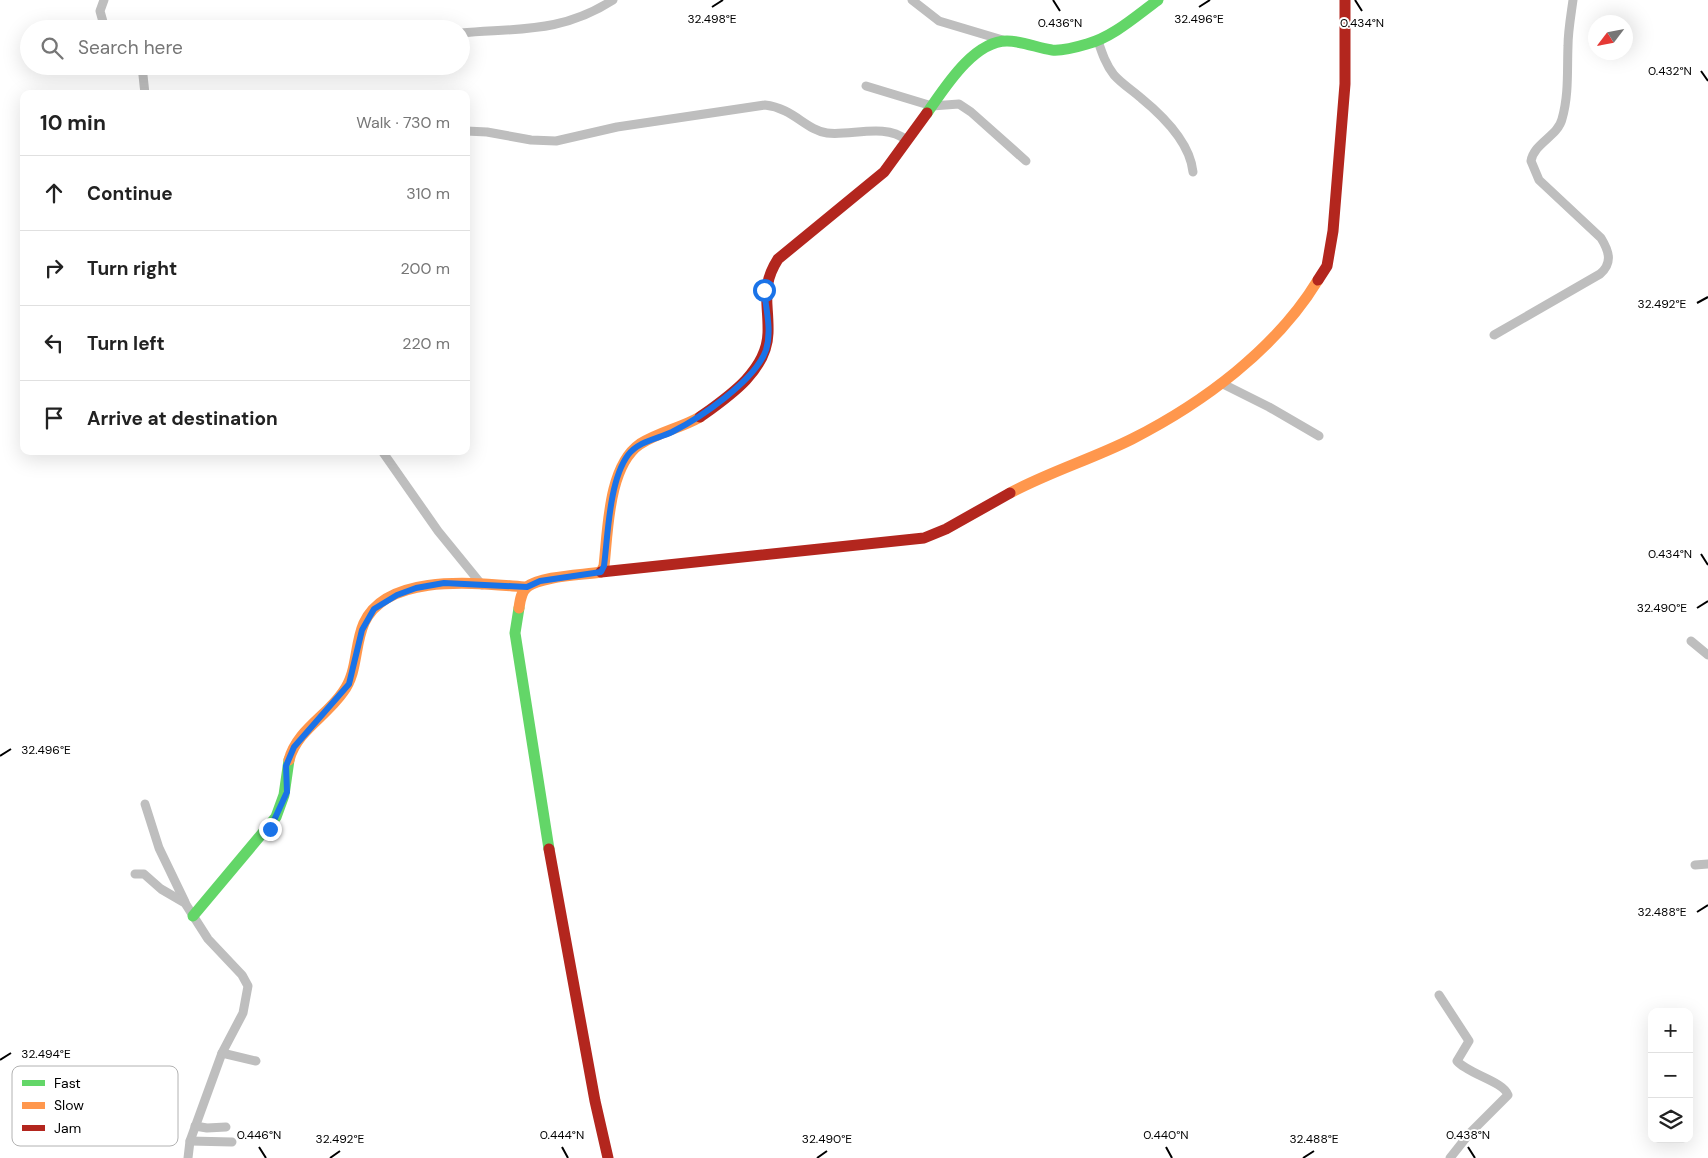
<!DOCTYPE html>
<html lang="en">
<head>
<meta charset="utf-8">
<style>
	body { margin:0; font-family:"DM Sans",sans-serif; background:#f2f2f2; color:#222 }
	.controls { position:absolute; right:15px; bottom:15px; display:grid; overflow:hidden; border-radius:10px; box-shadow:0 5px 20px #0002 }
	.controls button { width:45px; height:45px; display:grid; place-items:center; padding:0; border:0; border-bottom:1px solid #e0e0e0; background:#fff; color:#222; font:25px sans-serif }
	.compass { position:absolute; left:1588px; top:15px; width:45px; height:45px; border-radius:50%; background:#fff; box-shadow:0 5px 20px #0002; rotate:238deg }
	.stop { position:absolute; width:15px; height:15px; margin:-11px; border:4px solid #1a73e8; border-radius:50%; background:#fff }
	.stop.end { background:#1a73e8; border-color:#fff; box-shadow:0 1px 5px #0008 }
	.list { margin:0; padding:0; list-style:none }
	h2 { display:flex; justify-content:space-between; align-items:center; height:65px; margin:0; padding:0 20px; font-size:21px }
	h2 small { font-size:16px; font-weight:400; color:#767676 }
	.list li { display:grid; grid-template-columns:32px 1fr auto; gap:15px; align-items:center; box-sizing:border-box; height:75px; padding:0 20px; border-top:1px solid #e0e0e0 }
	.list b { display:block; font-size:19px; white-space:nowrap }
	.list em { font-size:16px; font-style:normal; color:#767676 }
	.icon { flex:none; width:28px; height:28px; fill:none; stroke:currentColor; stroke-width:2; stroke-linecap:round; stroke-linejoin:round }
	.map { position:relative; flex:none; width:1708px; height:1158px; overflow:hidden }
	.search { position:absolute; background:#fff; box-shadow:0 5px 20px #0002; left:20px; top:20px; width:450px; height:55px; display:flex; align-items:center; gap:12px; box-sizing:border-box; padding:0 18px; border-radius:28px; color:#767676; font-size:19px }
	.panel { position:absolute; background:#fff; box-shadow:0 5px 20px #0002; left:20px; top:90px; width:450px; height:365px; border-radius:10px }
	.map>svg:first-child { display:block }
</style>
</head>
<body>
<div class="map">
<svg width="1708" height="1158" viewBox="0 0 1708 1158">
	<rect width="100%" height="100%" fill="#fff"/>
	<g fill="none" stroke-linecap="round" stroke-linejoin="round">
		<g stroke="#bebebe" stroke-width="9">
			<path d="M104 0 100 11 105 29"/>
			<path d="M912 0 939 21 1006 41"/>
			<path d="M461 33C519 28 562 33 613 0"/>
			<path d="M1098 41C1102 53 1106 65 1114 75 1122 84 1132 90 1141 98 1163 116 1190 142 1193 172"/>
			<path d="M142 66 145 94"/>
			<path d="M866 86 932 106 959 104 971 112 1026 161"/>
			<path d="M466 131 487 132 531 140 556 141 617 127 765 105C793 108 806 130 827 133 851 136 886 123 906 140"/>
			<path d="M1494 335 1600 274C1613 263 1609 251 1601 238L1539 180 1531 161C1534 143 1558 136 1562 119 1569 95 1567 70 1568 46 1568 31 1571 15 1573 0"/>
			<path d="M1221 383 1269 407 1319 436"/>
			<path d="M382 451 438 531 482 585"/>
			<path d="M1691 641 1708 655"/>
			<path d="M145 804 159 848 185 902"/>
			<path d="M1695 865 1708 864"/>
			<path d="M135 874H144L161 889 185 903 208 939 242 975 248 986 243 1013 222 1053 190 1141 188 1158"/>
			<path d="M1439 995 1469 1041 1457 1061C1468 1074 1503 1081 1508 1095L1469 1134 1450 1158"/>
			<path d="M222 1053 256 1061"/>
			<path d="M195 1126 207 1128 226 1127"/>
			<path d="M190 1141 232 1142"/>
		</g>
		<g stroke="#63d668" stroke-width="11">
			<path d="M927 113C944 89 973 41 1007 41 1022 41 1038 48 1052 50 1062 51 1077 47 1087 44 1113 37 1136 16 1158 0"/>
			<path d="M519 608 515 633 549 849"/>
			<path d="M193 916 276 817 284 795 289 760"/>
		</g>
		<g stroke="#ff974d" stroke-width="11">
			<path d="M1010 493C1049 472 1092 459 1132 439 1203 403 1276 349 1318 280"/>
			<path d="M519 608C520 601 521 592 527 587 541 576 583 575 601 572L604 566C608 531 608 466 640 444 659 432 681 428 700 417"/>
			<path d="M289 760C297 730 326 717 343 692 358 672 354 646 364 623 388 571 481 584 527 587"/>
		</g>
		<g stroke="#b3261e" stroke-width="11">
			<path d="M1318 280 1327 266 1333 231 1345 84V0"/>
			<path d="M700 417C728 397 767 371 768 333 769 303 760 287 778 259L884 172 927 113"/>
			<path d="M601 572 924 538 946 529 1010 493"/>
			<path d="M549 849 595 1101 608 1158"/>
		</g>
	</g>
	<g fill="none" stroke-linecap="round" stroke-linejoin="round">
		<path stroke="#1a73e8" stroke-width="6" d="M270 829 287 792 286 766 294 747 349 684 362 630 374 609 397 595 416 588 444 583 527 587 540 581 601 572 604 566C608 535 609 481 628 455 639 441 657 439 672 432 700 418 755 381 766 350 772 331 766 309 764 290"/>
	</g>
	<path fill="none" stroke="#000" stroke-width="2" d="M1053 0 1060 11M1355 0 1362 11M712 7 723 0M1199 7 1210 0M1701 71 1708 81M1697 303 1708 297M1701 554 1708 565M1697 608 1708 601M0 756 11 749M1697 912 1708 905M0 1060 11 1053M259 1147 266 1158M562 1147 568 1158M1166 1147 1172 1158M1468 1147 1475 1158M330 1158 340 1151M817 1158 827 1151M1303 1158 1314 1151"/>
	<rect x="12" y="1066" width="166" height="80" rx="8" fill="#fff" stroke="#b2b2b2" stroke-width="1"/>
	<rect x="22" y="1080" width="23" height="6" fill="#63d668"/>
	<rect x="22" y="1102" width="23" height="7" fill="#ff974d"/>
	<rect x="22" y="1125" width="23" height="6" fill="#b3261e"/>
	<g font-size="14" fill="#000">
		<text x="54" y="1088">Fast</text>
		<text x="54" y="1110">Slow</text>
		<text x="54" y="1133">Jam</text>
	</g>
	<g font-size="12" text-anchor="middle" fill="#000" stroke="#fff" stroke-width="4" stroke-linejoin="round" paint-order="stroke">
		<text x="712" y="23">32.498°E</text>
		<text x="1199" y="23">32.496°E</text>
		<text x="1362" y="27">0.434°N</text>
		<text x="1060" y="27">0.436°N</text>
		<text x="1670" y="75">0.432°N</text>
		<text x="1662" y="308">32.492°E</text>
		<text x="1670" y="558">0.434°N</text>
		<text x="1662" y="612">32.490°E</text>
		<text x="46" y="754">32.496°E</text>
		<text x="1662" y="916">32.488°E</text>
		<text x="46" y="1058">32.494°E</text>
		<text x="259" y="1139">0.446°N</text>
		<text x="562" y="1139">0.444°N</text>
		<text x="1166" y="1139">0.440°N</text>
		<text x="1468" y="1139">0.438°N</text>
		<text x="340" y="1143">32.492°E</text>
		<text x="827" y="1143">32.490°E</text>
		<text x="1314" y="1143">32.488°E</text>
	</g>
</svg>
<div class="controls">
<button>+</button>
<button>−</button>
<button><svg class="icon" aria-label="layers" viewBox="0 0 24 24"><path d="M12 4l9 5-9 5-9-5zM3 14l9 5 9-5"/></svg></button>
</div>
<svg class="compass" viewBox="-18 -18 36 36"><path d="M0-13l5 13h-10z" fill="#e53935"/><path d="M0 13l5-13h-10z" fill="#767676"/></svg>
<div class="stop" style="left:764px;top:290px"></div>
<div class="stop end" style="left:270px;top:829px"></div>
<div class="search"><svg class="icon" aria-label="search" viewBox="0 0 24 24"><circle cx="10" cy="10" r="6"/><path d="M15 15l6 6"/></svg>Search here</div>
<section class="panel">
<h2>10 min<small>Walk · 730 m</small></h2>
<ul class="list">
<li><svg class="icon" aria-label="ahead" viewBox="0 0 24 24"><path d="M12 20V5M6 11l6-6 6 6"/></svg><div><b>Continue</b></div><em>310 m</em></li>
<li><svg class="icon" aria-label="right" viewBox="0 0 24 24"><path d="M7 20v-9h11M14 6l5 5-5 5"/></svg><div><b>Turn right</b></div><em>200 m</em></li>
<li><svg class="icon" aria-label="left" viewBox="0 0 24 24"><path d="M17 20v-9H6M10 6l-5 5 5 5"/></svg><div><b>Turn left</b></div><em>220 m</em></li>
<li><svg class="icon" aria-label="arrive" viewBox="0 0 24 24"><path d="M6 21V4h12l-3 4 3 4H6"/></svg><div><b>Arrive at destination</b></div></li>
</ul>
</section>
</div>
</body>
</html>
